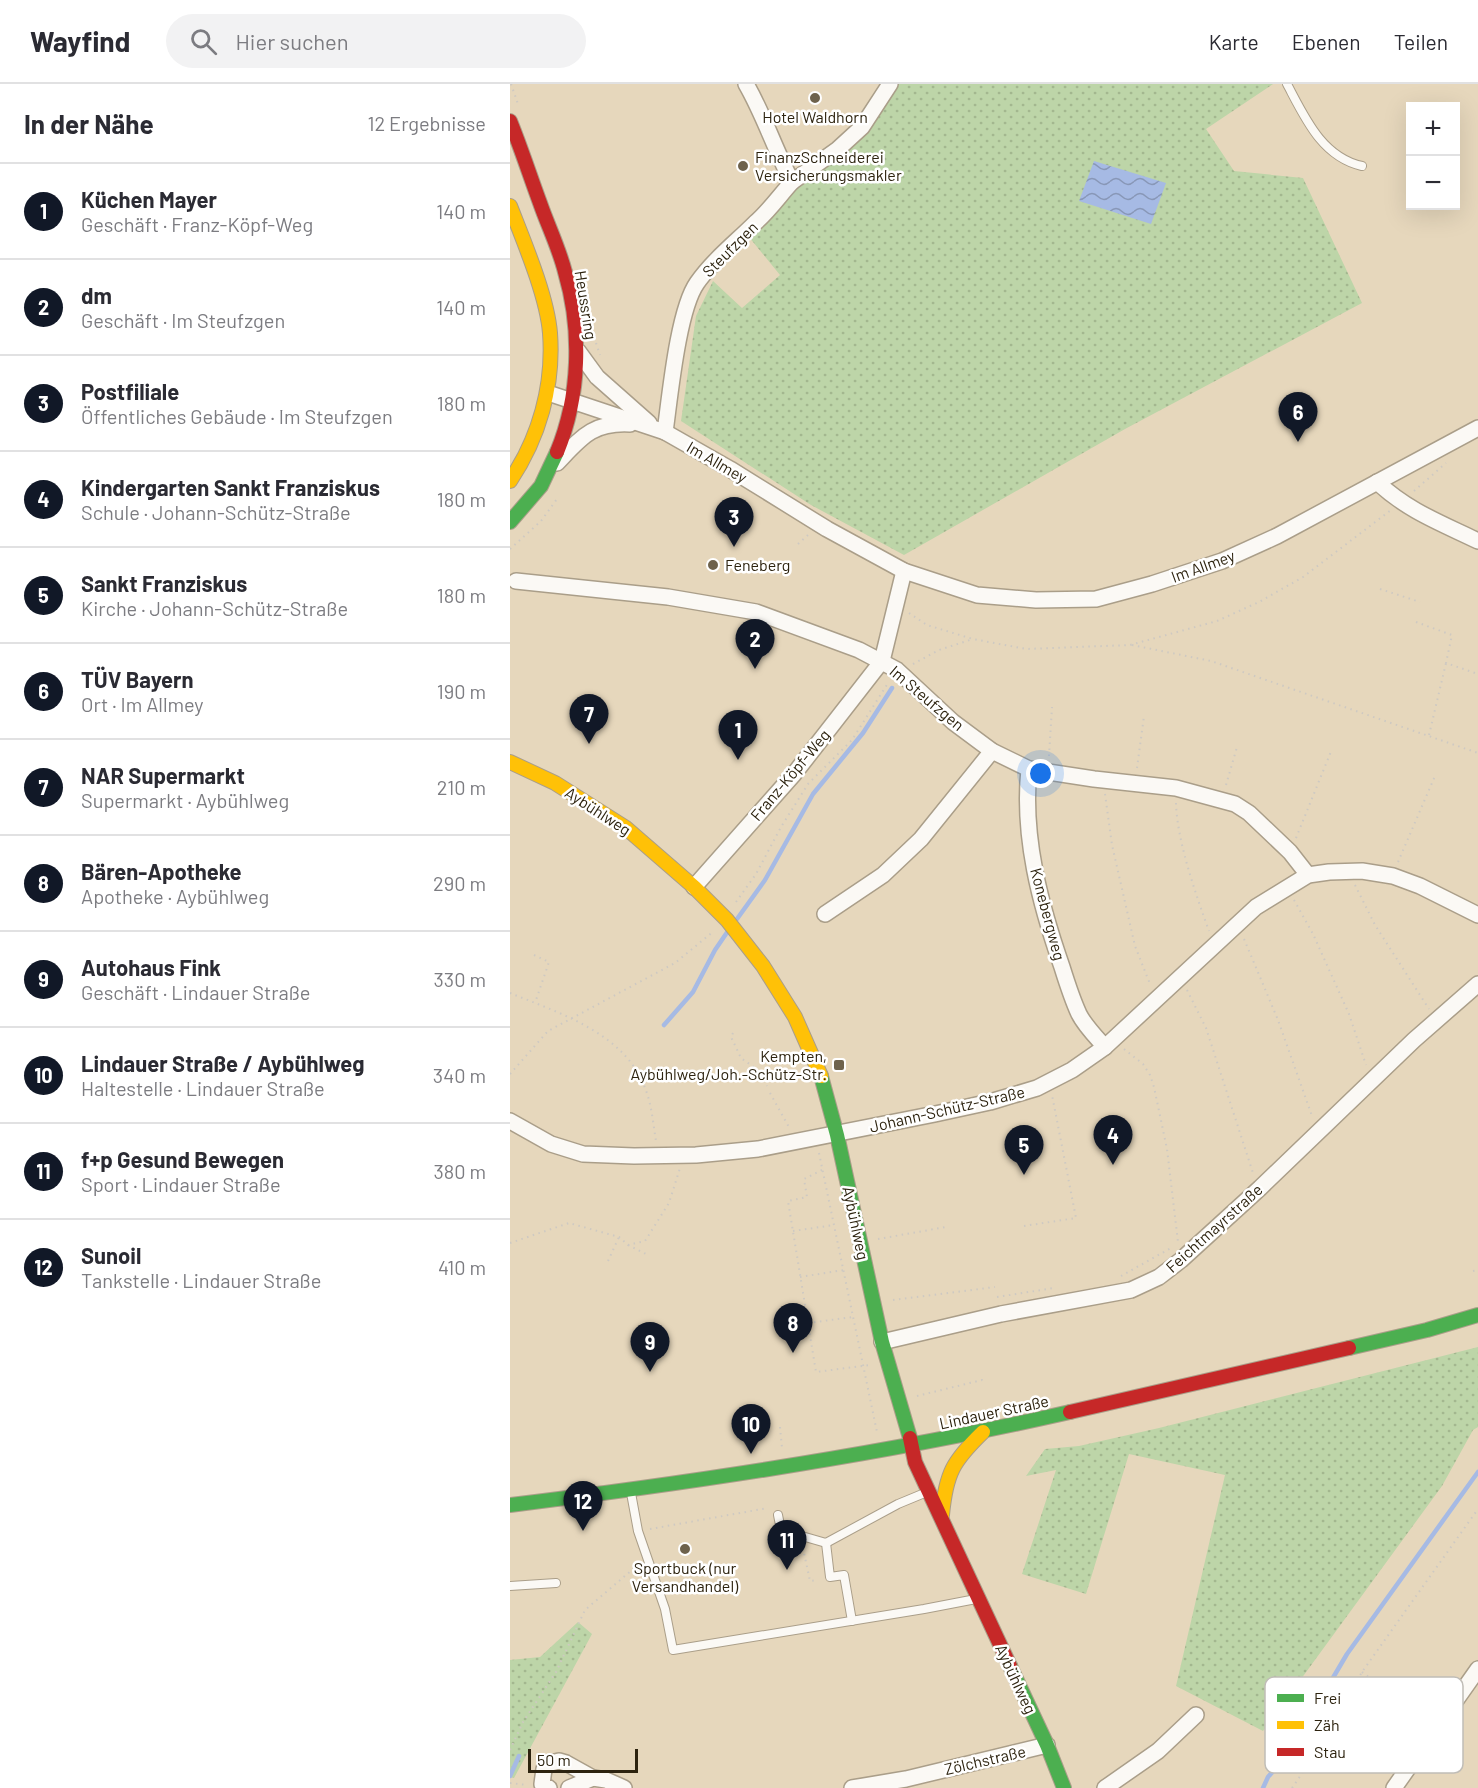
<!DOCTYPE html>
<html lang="de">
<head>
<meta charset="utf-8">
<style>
	body { margin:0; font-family:Barlow,sans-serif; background:#f2f2f3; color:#2b2b33 }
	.controls { position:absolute; right:18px; top:18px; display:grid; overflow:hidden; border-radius:0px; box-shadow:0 6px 24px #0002 }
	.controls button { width:54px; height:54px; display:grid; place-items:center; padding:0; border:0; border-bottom:2px solid #e1e1e2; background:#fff; color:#2b2b33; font:30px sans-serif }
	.scale { position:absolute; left:18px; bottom:15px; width:110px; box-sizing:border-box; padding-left:6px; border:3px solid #2d230f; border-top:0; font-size:16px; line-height:21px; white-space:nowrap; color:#2d230f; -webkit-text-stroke:4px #fff; paint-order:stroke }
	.you { position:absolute; left:531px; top:690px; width:21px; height:21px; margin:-15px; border:4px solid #fff; border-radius:50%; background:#1a73e8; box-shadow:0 0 0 9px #1a73e833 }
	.badge { display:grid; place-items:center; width:39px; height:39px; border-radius:50%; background:#111827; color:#fff; font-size:20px; font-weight:700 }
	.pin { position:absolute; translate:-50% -50px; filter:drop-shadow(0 2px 3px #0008) }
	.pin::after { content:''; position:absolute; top:32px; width:21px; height:18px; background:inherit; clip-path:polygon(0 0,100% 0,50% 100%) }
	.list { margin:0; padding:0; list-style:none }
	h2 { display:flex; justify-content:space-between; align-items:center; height:78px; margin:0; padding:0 24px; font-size:26px }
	h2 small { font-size:20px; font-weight:400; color:#7c7c81 }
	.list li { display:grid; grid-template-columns:39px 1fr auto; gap:18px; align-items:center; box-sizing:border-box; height:96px; padding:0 24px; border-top:2px solid #e1e1e2 }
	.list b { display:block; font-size:22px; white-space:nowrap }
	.list p { margin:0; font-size:20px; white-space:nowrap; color:#7c7c81 }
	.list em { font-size:20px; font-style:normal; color:#7c7c81 }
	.icon { flex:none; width:33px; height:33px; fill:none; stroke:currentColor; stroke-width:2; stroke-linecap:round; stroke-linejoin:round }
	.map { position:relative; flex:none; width:968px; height:1704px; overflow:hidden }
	header { display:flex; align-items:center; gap:36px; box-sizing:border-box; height:84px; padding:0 30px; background:#fff; border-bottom:2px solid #e1e1e2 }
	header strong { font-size:28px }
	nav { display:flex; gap:33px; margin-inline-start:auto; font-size:21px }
	.search { width:420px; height:54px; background:#f2f2f3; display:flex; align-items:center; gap:15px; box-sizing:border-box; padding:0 21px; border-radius:33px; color:#7c7c81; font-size:22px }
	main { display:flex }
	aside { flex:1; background:#fff }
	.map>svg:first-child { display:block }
</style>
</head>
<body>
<header>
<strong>Wayfind</strong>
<div class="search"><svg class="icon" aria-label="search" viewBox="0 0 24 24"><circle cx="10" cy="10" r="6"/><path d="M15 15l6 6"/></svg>Hier suchen</div>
<nav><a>Karte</a><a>Ebenen</a><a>Teilen</a></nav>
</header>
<main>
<aside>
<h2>In der Nähe<small>12 Ergebnisse</small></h2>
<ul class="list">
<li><span class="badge">1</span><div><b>Küchen Mayer</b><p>Geschäft · Franz-Köpf-Weg</p></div><em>140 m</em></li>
<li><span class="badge">2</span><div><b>dm</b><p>Geschäft · Im Steufzgen</p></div><em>140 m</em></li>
<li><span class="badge">3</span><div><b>Postfiliale</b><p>Öffentliches Gebäude · Im Steufzgen</p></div><em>180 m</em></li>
<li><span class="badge">4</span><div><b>Kindergarten Sankt Franziskus</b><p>Schule · Johann-Schütz-Straße</p></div><em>180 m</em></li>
<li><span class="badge">5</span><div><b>Sankt Franziskus</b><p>Kirche · Johann-Schütz-Straße</p></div><em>180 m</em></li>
<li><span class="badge">6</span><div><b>TÜV Bayern</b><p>Ort · Im Allmey</p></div><em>190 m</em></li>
<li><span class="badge">7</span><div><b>NAR Supermarkt</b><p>Supermarkt · Aybühlweg</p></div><em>210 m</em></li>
<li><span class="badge">8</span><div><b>Bären-Apotheke</b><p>Apotheke · Aybühlweg</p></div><em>290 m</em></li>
<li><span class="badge">9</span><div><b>Autohaus Fink</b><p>Geschäft · Lindauer Straße</p></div><em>330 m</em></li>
<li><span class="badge">10</span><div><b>Lindauer Straße / Aybühlweg</b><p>Haltestelle · Lindauer Straße</p></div><em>340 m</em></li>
<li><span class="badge">11</span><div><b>f+p Gesund Bewegen</b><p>Sport · Lindauer Straße</p></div><em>380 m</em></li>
<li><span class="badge">12</span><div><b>Sunoil</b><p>Tankstelle · Lindauer Straße</p></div><em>410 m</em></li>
</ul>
</aside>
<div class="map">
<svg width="968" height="1704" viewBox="0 0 968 1704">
	<defs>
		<pattern id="grass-dots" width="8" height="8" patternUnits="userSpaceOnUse" patternTransform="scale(1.5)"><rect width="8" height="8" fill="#bdd5a8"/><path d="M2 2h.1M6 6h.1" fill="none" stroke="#a3b78f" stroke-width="1.8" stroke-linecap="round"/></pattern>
		<pattern id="water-waves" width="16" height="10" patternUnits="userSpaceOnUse" patternTransform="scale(1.5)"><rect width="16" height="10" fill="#a6bae4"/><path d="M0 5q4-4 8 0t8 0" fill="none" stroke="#8897b7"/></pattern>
	</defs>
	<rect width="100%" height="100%" fill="#e6d7bc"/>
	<g fill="url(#grass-dots)">
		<path d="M383 0H763L696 45 724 87 793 94 852 219 615 345 394 471 301 421 171 337 186 232 203 197 232 224 270 191 239 153 284 101 329 67Z"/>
		<path d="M968 1263V1343L963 1346 932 1402 753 1647 666 1602 715 1391 619 1370 576 1510 512 1490 546 1386 516 1392 535 1365 569 1362 649 1344Z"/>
		<path d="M68 1538 82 1550 4 1694 0 1693V1576L30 1573Z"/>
	</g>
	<path fill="url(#water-waves)" d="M584 77 656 99 641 140 569 117Z"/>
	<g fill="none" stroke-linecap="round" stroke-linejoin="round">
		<g stroke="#a6bae4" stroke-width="4.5">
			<path d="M227 835 255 796 303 710 353 649 382 604"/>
			<path d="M154 941 183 908 205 866 218 847"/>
			<path d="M0 1692 9 1672"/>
			<path d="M753 1704 758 1693 778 1670 837 1570 968 1388"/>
		</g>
		<defs>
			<g id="lane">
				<path d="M777 0C795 34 812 73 852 82"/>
				<path d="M121 1409 128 1447 155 1525 163 1566 414 1525 466 1515"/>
				<path d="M268 1431 271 1446 316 1459 388 1420 417 1408"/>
				<path d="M316 1459 320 1493 334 1491 342 1537"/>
				<path d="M0 1502 46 1499"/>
			</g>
			<g id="street">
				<path d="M282 98 328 65 352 43 380 0"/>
				<path d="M68 267 87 293 139 339"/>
				<path d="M38 309 155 348 220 385 317 445 394 487 467 511 526 516 586 515 642 500 712 477 767 452 968 344"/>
				<path d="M155 348C160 312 168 226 187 199 203 176 226 158 245 139 259 127 270 111 282 98 265 66 254 31 236 0"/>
				<path d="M47 379C71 354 82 338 120 340"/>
				<path d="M867 398C898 427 931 439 968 457"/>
				<path d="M6 497 158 513 246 528 349 566 387 586 443 638 482 667 519 685 584 695 666 704 725 720 739 729 780 768 798 791"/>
				<path d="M519 685C512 752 530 820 552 883 557 899 562 915 569 930 575 942 586 953 595 963"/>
				<path d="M184 803 284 690 372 577 394 487"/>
				<path d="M315 830 373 791 411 755 482 667"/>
				<path d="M0 1037 41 1060 73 1070 124 1072 186 1071 248 1065 425 1030 480 1018 527 1004 562 986 595 963 746 823 798 791 819 788 852 787 883 792 910 802 968 831"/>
				<path d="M372 1258 491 1230 621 1206 649 1193 671 1176 750 1104 904 956 968 900"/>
				<path d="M39 1704 32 1700 34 1685 41 1679 49 1677 56 1679 83 1694 96 1696 114 1704"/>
				<path d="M59 1704 83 1694"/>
				<path d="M342 1704 396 1695 537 1661"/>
				<path d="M595 1704 648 1667 686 1631"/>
				<path d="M884 1704 968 1585"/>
			</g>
			<g id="fast">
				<path d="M0 438 31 402 47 368"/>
				<path d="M311 992 327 1051 372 1258 400 1354"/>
				<path d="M839 1264 917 1246 968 1231"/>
				<path d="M0 1421C188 1398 375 1370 560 1328"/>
				<path d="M500 1582 537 1661 554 1704"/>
			</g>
			<g id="slow">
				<path d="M0 122C14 158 37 212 40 249 44 302 29 354 0 397"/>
				<path d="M0 678 45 699 116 744 184 803 217 836 253 882 285 933 311 992"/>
				<path d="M432 1431C436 1389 443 1377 473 1348"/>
			</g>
			<g id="jam">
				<path d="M0 37C11 64 20 92 30 119 38 142 49 164 55 188 72 246 70 312 47 368"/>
				<path d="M560 1328 839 1264"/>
				<path d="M400 1354 405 1378 500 1582"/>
			</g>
		</defs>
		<use href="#lane" stroke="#aa9e89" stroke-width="10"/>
		<use href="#street" stroke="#aa9e89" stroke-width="18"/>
		<use href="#fast" stroke="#aa9e89" stroke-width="16"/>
		<use href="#slow" stroke="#aa9e89" stroke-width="16"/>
		<use href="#jam" stroke="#aa9e89" stroke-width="16"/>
		<g stroke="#cec9c2" stroke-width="2" stroke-dasharray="1.5 4.5" stroke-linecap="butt">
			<path d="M1 0 8 20"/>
			<path d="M86 259 90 271"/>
			<path d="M904 407 936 379"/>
			<path d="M288 460 299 450"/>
			<path d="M0 465 31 437 47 415"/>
			<path d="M870 505 910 518"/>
			<path d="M399 529 417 541 463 555 516 565 620 561 707 537 749 518 793 493 881 426"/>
			<path d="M906 538 942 551 936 579 968 590"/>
			<path d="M622 561 701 577 968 669"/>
			<path d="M403 580 429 566 463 555"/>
			<path d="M919 651 936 579"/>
			<path d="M539 672 542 623"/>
			<path d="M627 684 634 632"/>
			<path d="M716 701 727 663"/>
			<path d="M595 710 602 761 625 862 640 900"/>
			<path d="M666 719C667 757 686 811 699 847"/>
			<path d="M786 754 822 665"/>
			<path d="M888 778 925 692"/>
			<path d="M845 801 865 841 919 925"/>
			<path d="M784 816 803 850 839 930 856 981"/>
			<path d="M226 818 246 790 271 743 298 700 342 656 378 599"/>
			<path d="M734 855 768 936 802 1032"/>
			<path d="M24 871 39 878 25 919"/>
			<path d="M677 906 696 944 743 1089"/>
			<path d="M0 909C49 929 115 949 135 1004 142 1021 143 1040 146 1057"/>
			<path d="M223 949 221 953 231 974 245 984 257 1002"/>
			<path d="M614 965 633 980 640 991 644 1003 657 1065 668 1158"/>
			<path d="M0 990 38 947 165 879 204 847"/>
			<path d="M260 1009 280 1045"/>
			<path d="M309 1069 367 1348"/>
			<path d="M312 1086 294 1095 297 1113 278 1117 306 1288 360 1281"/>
			<path d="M514 1142 566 1134 542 1011"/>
			<path d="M283 1147 324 1141"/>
			<path d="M368 1155 436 1143"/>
			<path d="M0 1159 59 1139 109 1153 118 1161 135 1157 159 1119 170 1084"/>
			<path d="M118 1161 138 1171"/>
			<path d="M98 1177 109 1153"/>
			<path d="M963 1187 968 1186"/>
			<path d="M611 1192 661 1164"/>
			<path d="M290 1193 334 1186"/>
			<path d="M487 1213 544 1204"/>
			<path d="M383 1216 485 1203"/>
			<path d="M298 1239 343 1233"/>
			<path d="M407 1312 472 1296 474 1300"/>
			<path d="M270 1343 272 1364"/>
			<path d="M140 1445 258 1424"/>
			<path d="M293 1464 300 1497 308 1496"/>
			<path d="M852 1588 914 1635"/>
			<path d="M0 1666 13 1638 46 1588 75 1526 129 1480"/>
			<path d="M0 1699 17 1701"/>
			<path d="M782 1704 800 1678 852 1588 968 1425"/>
		</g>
		<use href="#lane" stroke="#fbf9f5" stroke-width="8"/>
		<use href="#street" stroke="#fbf9f5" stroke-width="15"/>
		<use href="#fast" stroke="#4caf50" stroke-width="14"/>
		<use href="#slow" stroke="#ffc107" stroke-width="14"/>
		<use href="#jam" stroke="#c62828" stroke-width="14"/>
	</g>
	<g fill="#6e624c" stroke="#fff" stroke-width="2">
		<circle cx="305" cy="14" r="6"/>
		<circle cx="233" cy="82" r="6"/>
		<circle cx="203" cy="481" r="6"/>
		<rect x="323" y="975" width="12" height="12" rx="3"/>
		<circle cx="175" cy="1465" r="6"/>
	</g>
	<g text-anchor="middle" stroke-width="5" stroke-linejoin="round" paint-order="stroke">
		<g font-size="16" fill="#2d230f" stroke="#fff">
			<text x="305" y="39">Hotel Waldhorn</text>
			<text x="245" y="79" text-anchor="start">FinanzSchneiderei<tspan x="245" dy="18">Versicherungsmakler</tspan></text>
			<text x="215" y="487" text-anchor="start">Feneberg</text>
			<text x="317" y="978" text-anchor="end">Kempten,<tspan x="317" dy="18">Aybühlweg/Joh.-Schütz-Str.</tspan></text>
			<text x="175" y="1490">Sportbuck (nur<tspan x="175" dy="18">Versandhandel)</tspan></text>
		</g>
		<g font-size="16" fill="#2d230f" stroke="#fff">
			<text transform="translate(220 165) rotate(-45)" y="6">Steufzgen</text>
			<text transform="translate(76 221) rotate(81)" y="6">Heussring</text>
			<text transform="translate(207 378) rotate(30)" y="6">Im Allmey</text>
			<text transform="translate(693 482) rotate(-20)" y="6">Im Allmey</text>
			<text transform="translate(417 614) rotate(40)" y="6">Im Steufzgen</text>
			<text transform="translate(280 691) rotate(-50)" y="6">Franz-Köpf-Weg</text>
			<text transform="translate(88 727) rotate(33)" y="6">Aybühlweg</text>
			<text transform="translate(538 830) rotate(75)" y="6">Konebergweg</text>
			<text transform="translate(437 1025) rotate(-13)" y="6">Johann-Schütz-Straße</text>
			<text transform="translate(346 1139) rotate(78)" y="6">Aybühlweg</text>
			<text transform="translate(704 1144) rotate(-42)" y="6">Feichtmayrstraße</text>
			<text transform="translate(484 1328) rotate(-12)" y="6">Lindauer Straße</text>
			<text transform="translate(506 1595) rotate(65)" y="6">Aybühlweg</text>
			<text transform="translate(475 1676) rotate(-13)" y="6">Zölchstraße</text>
		</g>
	</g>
	<rect x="755" y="1593" width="198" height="96" rx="9" fill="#fff" stroke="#c0bdb7" stroke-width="1.5"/>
	<rect x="767" y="1610" width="27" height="8" fill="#4caf50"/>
	<rect x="767" y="1637" width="27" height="8" fill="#ffc107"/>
	<rect x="767" y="1664" width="27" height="8" fill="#c62828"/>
	<g font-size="16" fill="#2d230f">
		<text x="804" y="1620">Frei</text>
		<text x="804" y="1647">Zäh</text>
		<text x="804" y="1674">Stau</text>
	</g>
</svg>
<div class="controls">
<button>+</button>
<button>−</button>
</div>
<div class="scale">50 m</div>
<div class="you"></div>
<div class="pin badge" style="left:228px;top:676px">1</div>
<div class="pin badge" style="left:245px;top:585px">2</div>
<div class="pin badge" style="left:224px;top:463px">3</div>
<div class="pin badge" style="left:603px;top:1081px">4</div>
<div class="pin badge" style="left:514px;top:1091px">5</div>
<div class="pin badge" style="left:788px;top:358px">6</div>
<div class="pin badge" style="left:79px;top:660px">7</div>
<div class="pin badge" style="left:283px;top:1269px">8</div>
<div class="pin badge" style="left:140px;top:1288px">9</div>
<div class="pin badge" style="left:241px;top:1370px">10</div>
<div class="pin badge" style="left:277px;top:1486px">11</div>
<div class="pin badge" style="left:73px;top:1447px">12</div>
</div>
</main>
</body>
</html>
